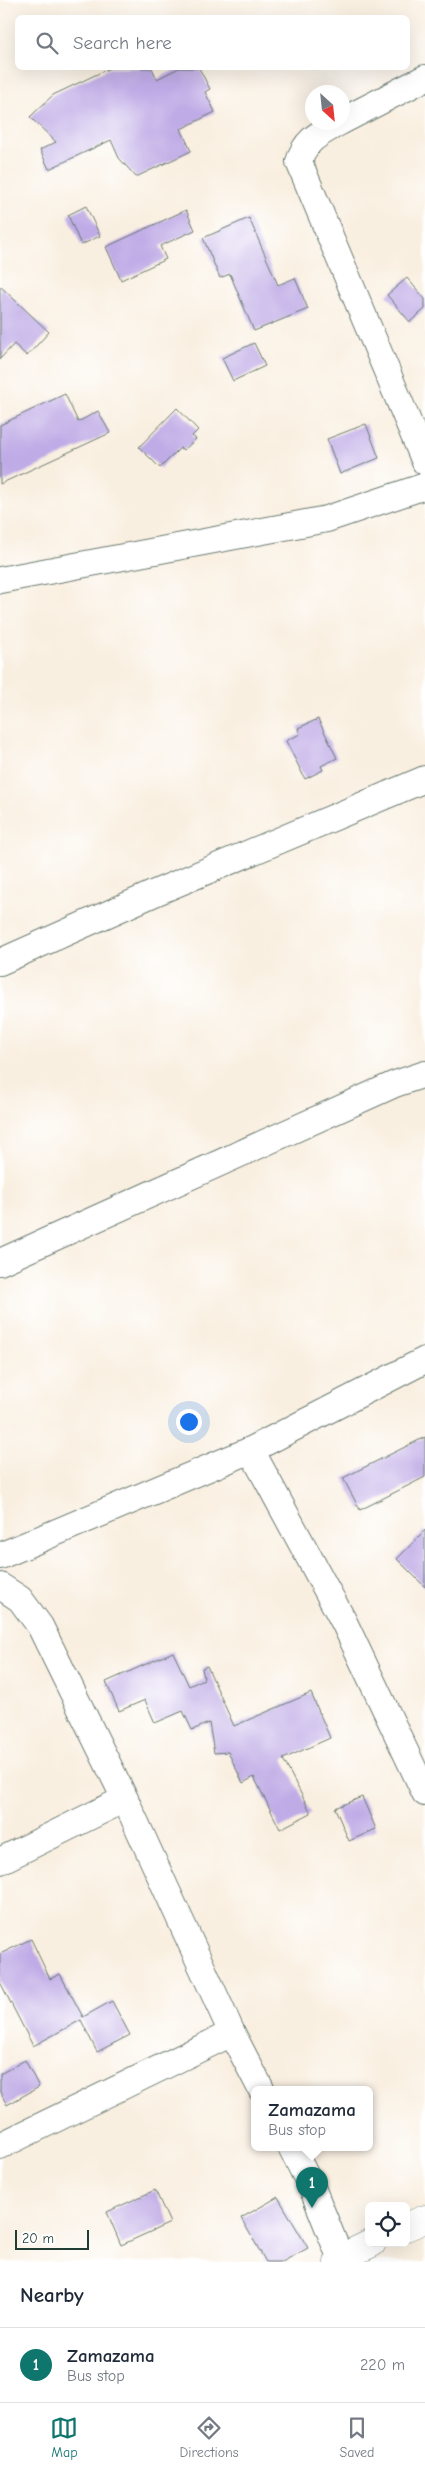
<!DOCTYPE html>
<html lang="en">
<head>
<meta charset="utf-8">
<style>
	body { margin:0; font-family:"Comic Neue",sans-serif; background:#f6f6f7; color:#1f2937 }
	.controls { position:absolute; right:15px; bottom:15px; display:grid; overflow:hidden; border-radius:8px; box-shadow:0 5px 20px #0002 }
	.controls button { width:45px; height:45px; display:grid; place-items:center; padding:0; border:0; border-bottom:1px solid #e0e1e3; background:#fff; color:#1f2937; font:25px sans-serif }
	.compass { position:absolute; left:305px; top:85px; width:45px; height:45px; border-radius:50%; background:#fff; box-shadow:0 5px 20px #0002; rotate:153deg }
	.scale { position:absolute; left:15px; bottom:12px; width:74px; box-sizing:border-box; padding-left:5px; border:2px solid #1f3d34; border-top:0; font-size:14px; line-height:18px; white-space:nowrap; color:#1f3d34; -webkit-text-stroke:4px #fff; paint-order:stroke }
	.you { position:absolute; left:188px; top:1421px; width:18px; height:18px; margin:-12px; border:4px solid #fff; border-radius:50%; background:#1a73e8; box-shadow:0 0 0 8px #1a73e833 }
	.badge { display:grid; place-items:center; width:32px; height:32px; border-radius:50%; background:#0f766e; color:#fff; font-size:16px; font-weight:700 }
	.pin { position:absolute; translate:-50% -41px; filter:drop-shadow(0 1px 2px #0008) }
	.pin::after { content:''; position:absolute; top:26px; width:18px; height:15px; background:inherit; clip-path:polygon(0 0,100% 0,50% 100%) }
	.popup { position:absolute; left:251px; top:2086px; width:122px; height:65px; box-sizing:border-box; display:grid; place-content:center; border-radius:8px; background:#fff; filter:drop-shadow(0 1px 4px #0005); font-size:16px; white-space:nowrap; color:#747a83 }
	.popup b { font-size:19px; color:#1f2937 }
	.popup::after { content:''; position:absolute; left:50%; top:100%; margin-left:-10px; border:10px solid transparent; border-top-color:#fff }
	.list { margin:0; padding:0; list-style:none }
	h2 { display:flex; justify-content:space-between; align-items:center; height:65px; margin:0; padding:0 20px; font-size:21px }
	h2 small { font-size:16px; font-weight:400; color:#747a83 }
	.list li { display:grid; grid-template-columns:32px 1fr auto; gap:15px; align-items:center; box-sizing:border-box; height:75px; padding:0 20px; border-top:1px solid #e0e1e3 }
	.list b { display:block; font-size:19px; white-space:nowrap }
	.list p { margin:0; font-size:16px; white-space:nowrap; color:#747a83 }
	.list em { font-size:16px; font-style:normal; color:#747a83 }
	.icon { flex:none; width:28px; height:28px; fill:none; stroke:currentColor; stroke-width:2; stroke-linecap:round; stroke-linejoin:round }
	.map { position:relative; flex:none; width:425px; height:2262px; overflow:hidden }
	.search { position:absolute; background:#fff; box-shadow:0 5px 20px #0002; left:15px; right:15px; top:15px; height:55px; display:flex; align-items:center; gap:12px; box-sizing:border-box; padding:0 18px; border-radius:8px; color:#747a83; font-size:19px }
	.sheet { height:140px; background:#fff }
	nav { display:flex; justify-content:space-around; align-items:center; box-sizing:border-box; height:70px; border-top:1px solid #e0e1e3; background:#fff; font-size:14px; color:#747a83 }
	nav a { display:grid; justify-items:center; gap:2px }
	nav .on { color:#0f766e }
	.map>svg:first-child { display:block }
</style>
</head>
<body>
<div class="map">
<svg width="425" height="2262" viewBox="0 0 425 2262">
	<rect width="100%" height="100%" fill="#fff"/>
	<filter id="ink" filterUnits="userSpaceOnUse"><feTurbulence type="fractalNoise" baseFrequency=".02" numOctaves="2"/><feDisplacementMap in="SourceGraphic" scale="10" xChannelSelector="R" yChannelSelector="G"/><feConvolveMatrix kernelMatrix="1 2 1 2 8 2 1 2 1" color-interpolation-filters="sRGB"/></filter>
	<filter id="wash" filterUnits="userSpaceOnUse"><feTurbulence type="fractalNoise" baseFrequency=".0096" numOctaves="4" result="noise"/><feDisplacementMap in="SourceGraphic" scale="20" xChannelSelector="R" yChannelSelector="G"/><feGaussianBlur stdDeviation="1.12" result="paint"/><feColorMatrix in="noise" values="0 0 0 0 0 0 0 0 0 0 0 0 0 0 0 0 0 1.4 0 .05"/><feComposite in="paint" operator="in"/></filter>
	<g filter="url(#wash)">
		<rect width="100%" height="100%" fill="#f9efe0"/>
		<g id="blocks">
			<g fill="#bfabe6">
				<path d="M110 68H152L157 79 179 68H199L210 89 205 92 215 112 181 129 191 151 136 177 119 158 111 140 49 169 40 150 56 142 30 117 53 95Z"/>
				<path d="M86 206 100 236 81 245 68 215Z"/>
				<path d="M186 210 195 230 160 246 166 259 121 280 106 247Z"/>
				<path d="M249 218 278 285 295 278 308 309 254 331 230 274 220 278 203 238Z"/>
				<path d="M407 278 425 299V309L410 322 387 295Z"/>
				<path d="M0 286 49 332 27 356 14 344 0 359Z"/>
				<path d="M254 343 265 366 233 381 222 358Z"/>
				<path d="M65 394 78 422 98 411 110 433 0 484V425Z"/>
				<path d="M177 408 198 430 192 436 196 439 184 450 180 448 160 468 139 447Z"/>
				<path d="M366 424 379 458 340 474 327 439Z"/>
				<path d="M318 719 337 758 321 766 323 770 305 779 286 741 300 734 298 728Z"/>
				<path d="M425 1437V1477L360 1510 343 1478Z"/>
				<path d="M425 1530V1587L397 1559Z"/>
				<path d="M173 1652 189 1686 204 1679 202 1668 207 1666 234 1726 311 1693 330 1738 283 1759 311 1813 280 1829 254 1777 243 1783 228 1752 214 1753 209 1723 192 1730 183 1711 155 1723 145 1700 119 1711 106 1682Z"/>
				<path d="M362 1797 376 1829 349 1841 335 1808Z"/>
				<path d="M31 1939 50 1979 60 1974 83 2017 112 2001 130 2035 97 2052 81 2020 33 2046 0 1982V1954Z"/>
				<path d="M25 2060 39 2087 7 2105 0 2092V2074Z"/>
				<path d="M155 2190 170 2223 121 2245 107 2212Z"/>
				<path d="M278 2197 308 2248 282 2262H266L241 2218Z"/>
			</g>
		</g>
	</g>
	<g filter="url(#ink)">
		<use href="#blocks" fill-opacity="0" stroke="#6b7b70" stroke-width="1"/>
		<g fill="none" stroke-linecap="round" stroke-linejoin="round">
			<defs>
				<g id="minor">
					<path d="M342 121 425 78"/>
					<path d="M340 122C321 133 305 139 299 162L425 462"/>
					<path d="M0 580 327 519 425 486"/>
					<path d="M0 962 157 892 425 779"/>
					<path d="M0 1262 395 1084 425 1074"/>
					<path d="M251 1450 344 1622 425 1793"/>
					<path d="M0 1556 251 1450 425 1360"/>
					<path d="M0 1586 20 1599 40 1626 125 1799 232 2033 261 2089"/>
					<path d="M0 1861 125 1799"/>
					<path d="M0 2146 232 2033"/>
					<path d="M291 2147 313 2190 342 2262"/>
				</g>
				<g id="tertiary">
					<path d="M406 2227 425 2219"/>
					<path d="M338 2262 341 2258 372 2243"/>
				</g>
			</defs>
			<use href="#minor" stroke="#6b7b70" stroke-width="28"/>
			<use href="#tertiary" stroke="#6b7b70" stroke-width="29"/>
			<use href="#minor" stroke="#fff" stroke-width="26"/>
			<use href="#tertiary" stroke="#fff" stroke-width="28"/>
		</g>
	</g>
</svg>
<div class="controls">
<button><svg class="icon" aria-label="locate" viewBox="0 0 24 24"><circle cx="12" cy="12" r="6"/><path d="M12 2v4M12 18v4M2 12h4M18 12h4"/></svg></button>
</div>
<svg class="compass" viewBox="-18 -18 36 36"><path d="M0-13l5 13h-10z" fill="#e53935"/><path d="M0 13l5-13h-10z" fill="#747a83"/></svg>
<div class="scale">20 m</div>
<div class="you"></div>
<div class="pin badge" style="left:312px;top:2208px">1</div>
<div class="popup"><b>Zamazama</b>Bus stop</div>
<div class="search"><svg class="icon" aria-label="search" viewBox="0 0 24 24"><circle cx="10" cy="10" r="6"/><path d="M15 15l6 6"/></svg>Search here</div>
</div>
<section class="sheet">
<h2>Nearby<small></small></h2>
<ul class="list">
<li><span class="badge">1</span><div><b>Zamazama</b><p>Bus stop</p></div><em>220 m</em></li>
</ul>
</section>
<nav>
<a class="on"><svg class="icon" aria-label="map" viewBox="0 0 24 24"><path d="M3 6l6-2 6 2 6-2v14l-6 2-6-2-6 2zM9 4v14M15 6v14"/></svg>Map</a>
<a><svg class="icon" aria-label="directions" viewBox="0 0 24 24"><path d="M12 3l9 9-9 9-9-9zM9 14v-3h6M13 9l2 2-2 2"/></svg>Directions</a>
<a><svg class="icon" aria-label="saved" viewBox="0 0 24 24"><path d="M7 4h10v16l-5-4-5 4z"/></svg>Saved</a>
</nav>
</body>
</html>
